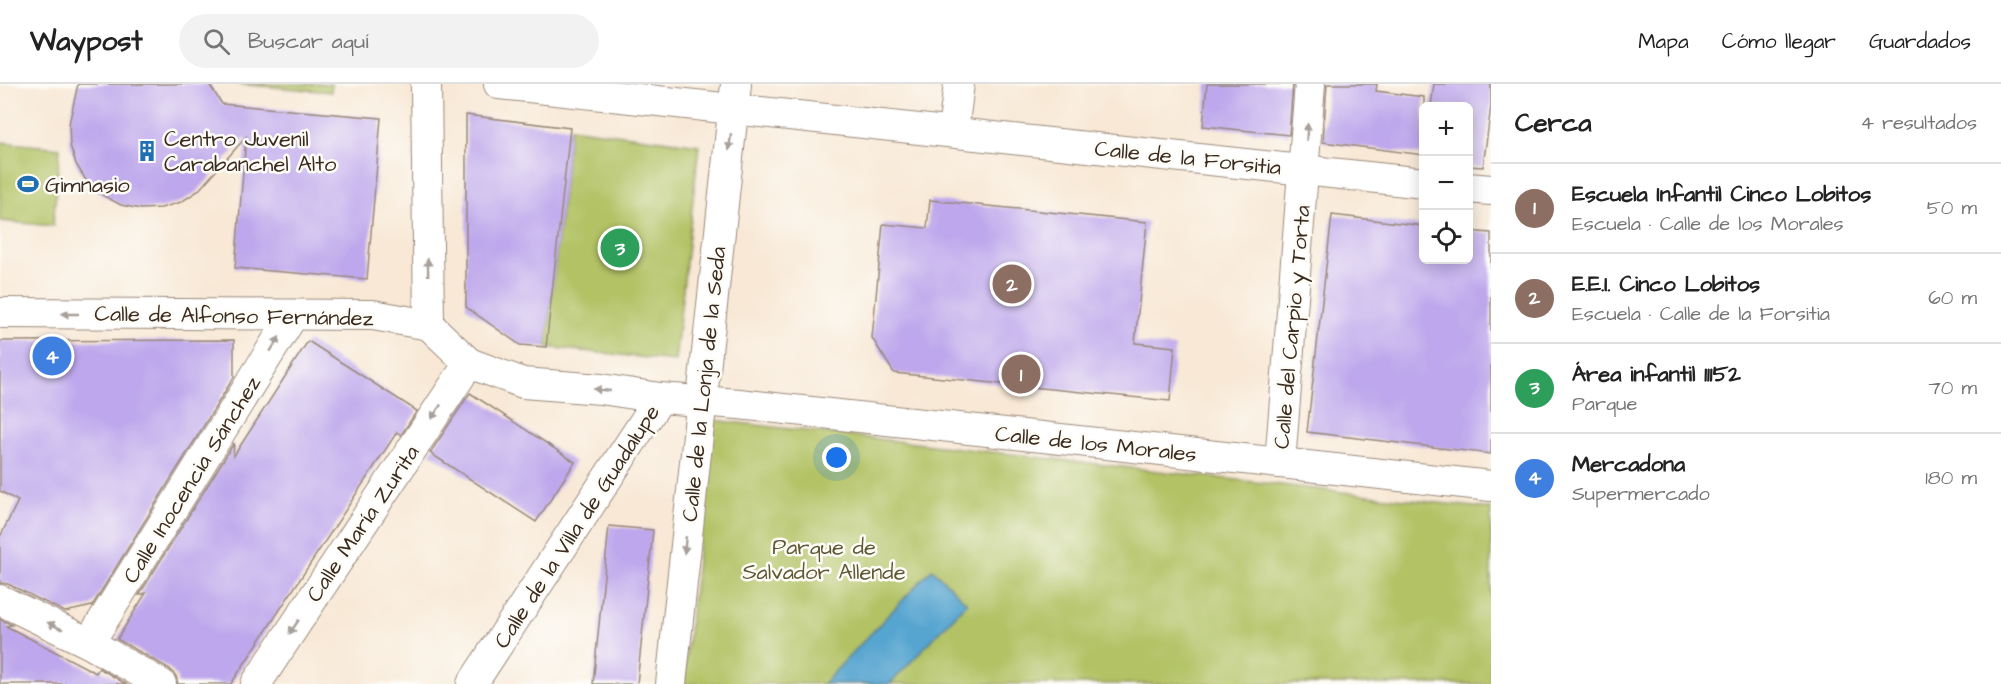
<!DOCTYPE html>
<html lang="es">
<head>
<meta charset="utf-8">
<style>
	body { margin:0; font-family:"Architects Daughter",sans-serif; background:#f2f2f2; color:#222 }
	.controls { position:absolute; right:18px; top:18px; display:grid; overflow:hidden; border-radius:9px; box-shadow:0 3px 15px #0003 }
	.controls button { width:54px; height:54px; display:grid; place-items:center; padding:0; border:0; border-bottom:2px solid #e0e0e0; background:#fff; color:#222; font:30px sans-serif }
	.you { position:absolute; left:837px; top:374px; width:21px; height:21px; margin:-15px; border:4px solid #fff; border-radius:50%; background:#1a73e8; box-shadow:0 0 0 9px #1a73e833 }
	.badge { display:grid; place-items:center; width:39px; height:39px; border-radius:50%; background:#0f766e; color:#fff; font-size:20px; font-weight:700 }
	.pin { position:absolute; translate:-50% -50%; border:3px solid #fff; box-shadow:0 2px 6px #0006 }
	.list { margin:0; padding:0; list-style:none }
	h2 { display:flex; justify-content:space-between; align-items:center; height:78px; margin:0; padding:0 24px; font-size:26px }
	h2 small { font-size:20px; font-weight:400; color:#767676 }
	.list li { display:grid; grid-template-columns:39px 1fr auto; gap:18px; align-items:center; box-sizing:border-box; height:90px; padding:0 24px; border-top:2px solid #e0e0e0 }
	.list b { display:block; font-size:22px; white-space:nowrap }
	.list p { margin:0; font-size:20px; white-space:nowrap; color:#767676 }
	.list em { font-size:20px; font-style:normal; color:#767676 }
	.icon { flex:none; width:33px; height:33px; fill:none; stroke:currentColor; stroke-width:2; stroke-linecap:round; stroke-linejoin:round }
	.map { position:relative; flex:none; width:1491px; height:600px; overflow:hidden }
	header { display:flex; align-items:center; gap:36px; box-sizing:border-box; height:84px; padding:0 30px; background:#fff; border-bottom:2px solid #e0e0e0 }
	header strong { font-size:28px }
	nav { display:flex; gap:33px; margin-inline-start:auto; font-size:21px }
	.search { width:420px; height:54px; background:#f2f2f2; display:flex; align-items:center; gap:15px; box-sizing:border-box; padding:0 21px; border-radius:33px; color:#767676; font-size:22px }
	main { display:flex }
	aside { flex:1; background:#fff }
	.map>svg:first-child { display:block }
</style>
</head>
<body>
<header>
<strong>Waypost</strong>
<div class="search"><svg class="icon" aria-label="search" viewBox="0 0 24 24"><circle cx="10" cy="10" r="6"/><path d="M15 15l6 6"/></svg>Buscar aquí</div>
<nav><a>Mapa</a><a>Cómo llegar</a><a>Guardados</a></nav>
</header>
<main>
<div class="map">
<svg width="1491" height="600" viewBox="0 0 1491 600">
	<rect width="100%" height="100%" fill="#fdfcf7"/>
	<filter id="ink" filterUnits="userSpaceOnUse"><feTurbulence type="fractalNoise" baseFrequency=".0167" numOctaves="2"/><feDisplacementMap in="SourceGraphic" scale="12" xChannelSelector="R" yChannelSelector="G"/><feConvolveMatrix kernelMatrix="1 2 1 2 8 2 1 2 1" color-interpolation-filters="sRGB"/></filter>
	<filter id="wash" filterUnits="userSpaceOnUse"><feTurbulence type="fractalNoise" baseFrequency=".008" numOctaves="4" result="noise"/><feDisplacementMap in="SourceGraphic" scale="24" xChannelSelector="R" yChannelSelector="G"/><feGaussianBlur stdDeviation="1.35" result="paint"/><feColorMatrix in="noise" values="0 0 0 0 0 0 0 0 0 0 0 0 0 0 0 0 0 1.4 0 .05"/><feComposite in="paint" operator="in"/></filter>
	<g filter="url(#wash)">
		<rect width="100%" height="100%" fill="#f8e8d5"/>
		<g fill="#b2c265" stroke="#767642" stroke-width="1.5">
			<path d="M237 0H332L331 8Z"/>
			<path d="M570 44 699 61 675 277 546 263Z"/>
			<path d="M0 58 60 64 53 142 0 137Z"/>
			<path d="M713 336 1491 425V600H683Z"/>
		</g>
		<path fill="#57a5d0" stroke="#496877" stroke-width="1.5" d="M932 485 967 519 890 600H823Z"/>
		<g id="blocks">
			<g fill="#bea7ec">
				<path d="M78 0H209L222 20 381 34 367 195 235 184 246 53 198 107 181 118 161 124 141 125 121 121 102 111 87 98 76 80 70 61 69 40Z"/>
				<path d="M1207 0H1293L1289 51 1203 42Z"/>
				<path d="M1327 0H1377L1376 7 1424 13V71L1323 58Z"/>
				<path d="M1434 0H1491V22L1483 83 1468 82V22H1431Z"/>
				<path d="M466 31 570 44 546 263 520 261 466 223Z"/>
				<path d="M930 116 1147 138 1135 259 1175 263 1170 317 894 289 872 254 883 140 927 144Z"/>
				<path d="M1332 131 1424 142V176H1468V147L1491 149V370L1307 348Z"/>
				<path d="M234 256V293L92 522 65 528 8 500 0 499V453L18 417 0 407V257Z"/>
				<path d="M308 257 417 327 401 351 397 348 231 600H178L176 592 170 585 117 555 146 509 139 511 234 359 233 373Z"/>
				<path d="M470 309 575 378 536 438 430 369Z"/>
				<path d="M609 442 653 446 637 600H593Z"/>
				<path d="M0 535 12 541 6 542 96 589 99 584 126 600H0Z"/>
			</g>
		</g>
	</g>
	<g filter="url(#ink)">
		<use href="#blocks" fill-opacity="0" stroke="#9a897a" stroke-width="1.5"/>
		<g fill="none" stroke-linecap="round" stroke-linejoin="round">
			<defs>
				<g id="minor">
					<path d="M426 0 429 241"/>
					<path d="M499 0 1424 99"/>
					<path d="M953 47 959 0"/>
					<path d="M1468 104 1491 106"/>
					<path d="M0 229 373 231 429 241 469 279 523 299 601 305 660 314 739 320 1491 402"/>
					<path d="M1280 379 1310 0"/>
					<path d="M0 516 89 559 161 600"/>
					<path d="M89 559 293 231"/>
					<path d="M256 600 469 279"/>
					<path d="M472 600 660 314"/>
					<path d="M671 600 736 0"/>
				</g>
			</defs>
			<use href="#minor" stroke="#9a897a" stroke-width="32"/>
			<use href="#minor" stroke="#fff" stroke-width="30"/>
		</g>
		<defs><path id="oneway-solid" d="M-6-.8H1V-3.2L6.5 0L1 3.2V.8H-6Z" transform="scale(1.5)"/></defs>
		<g fill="#a79f9a">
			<use href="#oneway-solid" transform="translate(1307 48) rotate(-86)"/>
			<use href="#oneway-solid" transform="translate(730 58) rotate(97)"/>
			<use href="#oneway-solid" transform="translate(428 183) rotate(-91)"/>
			<use href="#oneway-solid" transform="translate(70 230) rotate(-180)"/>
			<use href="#oneway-solid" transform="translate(275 260) rotate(-58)"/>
			<use href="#oneway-solid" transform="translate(602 306) rotate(-174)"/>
			<use href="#oneway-solid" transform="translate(436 328) rotate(124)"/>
			<use href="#oneway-solid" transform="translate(685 461) rotate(96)"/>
			<use href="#oneway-solid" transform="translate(55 542) rotate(-154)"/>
			<use href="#oneway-solid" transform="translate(294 543) rotate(124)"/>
		</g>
	</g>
	<defs>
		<symbol id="building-bare" viewBox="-9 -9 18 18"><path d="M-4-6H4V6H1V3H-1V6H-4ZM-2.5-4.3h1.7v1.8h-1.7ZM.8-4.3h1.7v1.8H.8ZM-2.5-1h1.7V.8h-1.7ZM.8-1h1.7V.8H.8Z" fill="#1f6fb2" stroke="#fdfcf7" stroke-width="2.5" paint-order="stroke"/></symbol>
		<symbol id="stadium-bare" viewBox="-9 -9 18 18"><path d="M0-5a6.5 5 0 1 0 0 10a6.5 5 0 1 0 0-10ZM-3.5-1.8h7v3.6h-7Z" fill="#1f6fb2" stroke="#fdfcf7" stroke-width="2.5" paint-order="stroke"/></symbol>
	</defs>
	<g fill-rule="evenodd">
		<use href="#building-bare" x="132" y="52" width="30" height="30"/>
		<use href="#stadium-bare" x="13" y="85" width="30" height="30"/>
	</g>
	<g text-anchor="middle" stroke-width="5" stroke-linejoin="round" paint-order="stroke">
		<g font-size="22" fill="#3b2a1e" stroke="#fdfcf7" text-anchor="start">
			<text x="164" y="62">Centro Juvenil<tspan x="164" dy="25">Carabanchel Alto</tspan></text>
			<text x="45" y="108">Gimnasio</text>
		</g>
		<g font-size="22" fill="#3b2a1e" stroke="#fdfcf7">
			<text transform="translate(1188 73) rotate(6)" y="8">Calle de la Forsitia</text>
			<text transform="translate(234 231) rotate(1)" y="8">Calle de Alfonso Fernández</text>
			<text transform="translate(1291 243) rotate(-85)" y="8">Calle del Carpio y Torta</text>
			<text transform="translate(703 300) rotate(-84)" y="8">Calle de la Lonja de la Seda</text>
			<text transform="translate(1096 359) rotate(6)" y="8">Calle de los Morales</text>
			<text transform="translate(191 395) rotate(-58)" y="8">Calle Inocencia Sánchez</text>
			<text transform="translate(362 439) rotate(-56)" y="8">Calle María Zurita</text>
			<text transform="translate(576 442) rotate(-57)" y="8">Calle de la Villa de Guadalupe</text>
		</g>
		<g font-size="22" fill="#5f5833" stroke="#fdfcf7">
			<text x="824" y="470">Parque de<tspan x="824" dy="25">Salvador Allende</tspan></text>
		</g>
	</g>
</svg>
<div class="controls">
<button>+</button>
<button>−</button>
<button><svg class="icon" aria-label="locate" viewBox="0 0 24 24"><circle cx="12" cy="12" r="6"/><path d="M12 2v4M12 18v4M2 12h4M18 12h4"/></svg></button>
</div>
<div class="you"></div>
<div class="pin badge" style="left:1021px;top:290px;background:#8d6e63">1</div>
<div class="pin badge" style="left:1012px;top:200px;background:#8d6e63">2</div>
<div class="pin badge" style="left:620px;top:164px;background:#2e9e5b">3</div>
<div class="pin badge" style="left:52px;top:272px;background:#3f7fe0">4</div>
</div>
<aside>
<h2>Cerca<small>4 resultados</small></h2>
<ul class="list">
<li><span class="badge" style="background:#8d6e63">1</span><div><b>Escuela Infantil Cinco Lobitos</b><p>Escuela · Calle de los Morales</p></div><em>50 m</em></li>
<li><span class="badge" style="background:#8d6e63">2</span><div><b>E.E.I. Cinco Lobitos</b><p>Escuela · Calle de la Forsitia</p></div><em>60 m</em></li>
<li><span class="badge" style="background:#2e9e5b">3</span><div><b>Área infantil 11152</b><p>Parque</p></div><em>70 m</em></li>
<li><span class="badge" style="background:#3f7fe0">4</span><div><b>Mercadona</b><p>Supermercado</p></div><em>180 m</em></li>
</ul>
</aside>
</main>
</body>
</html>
